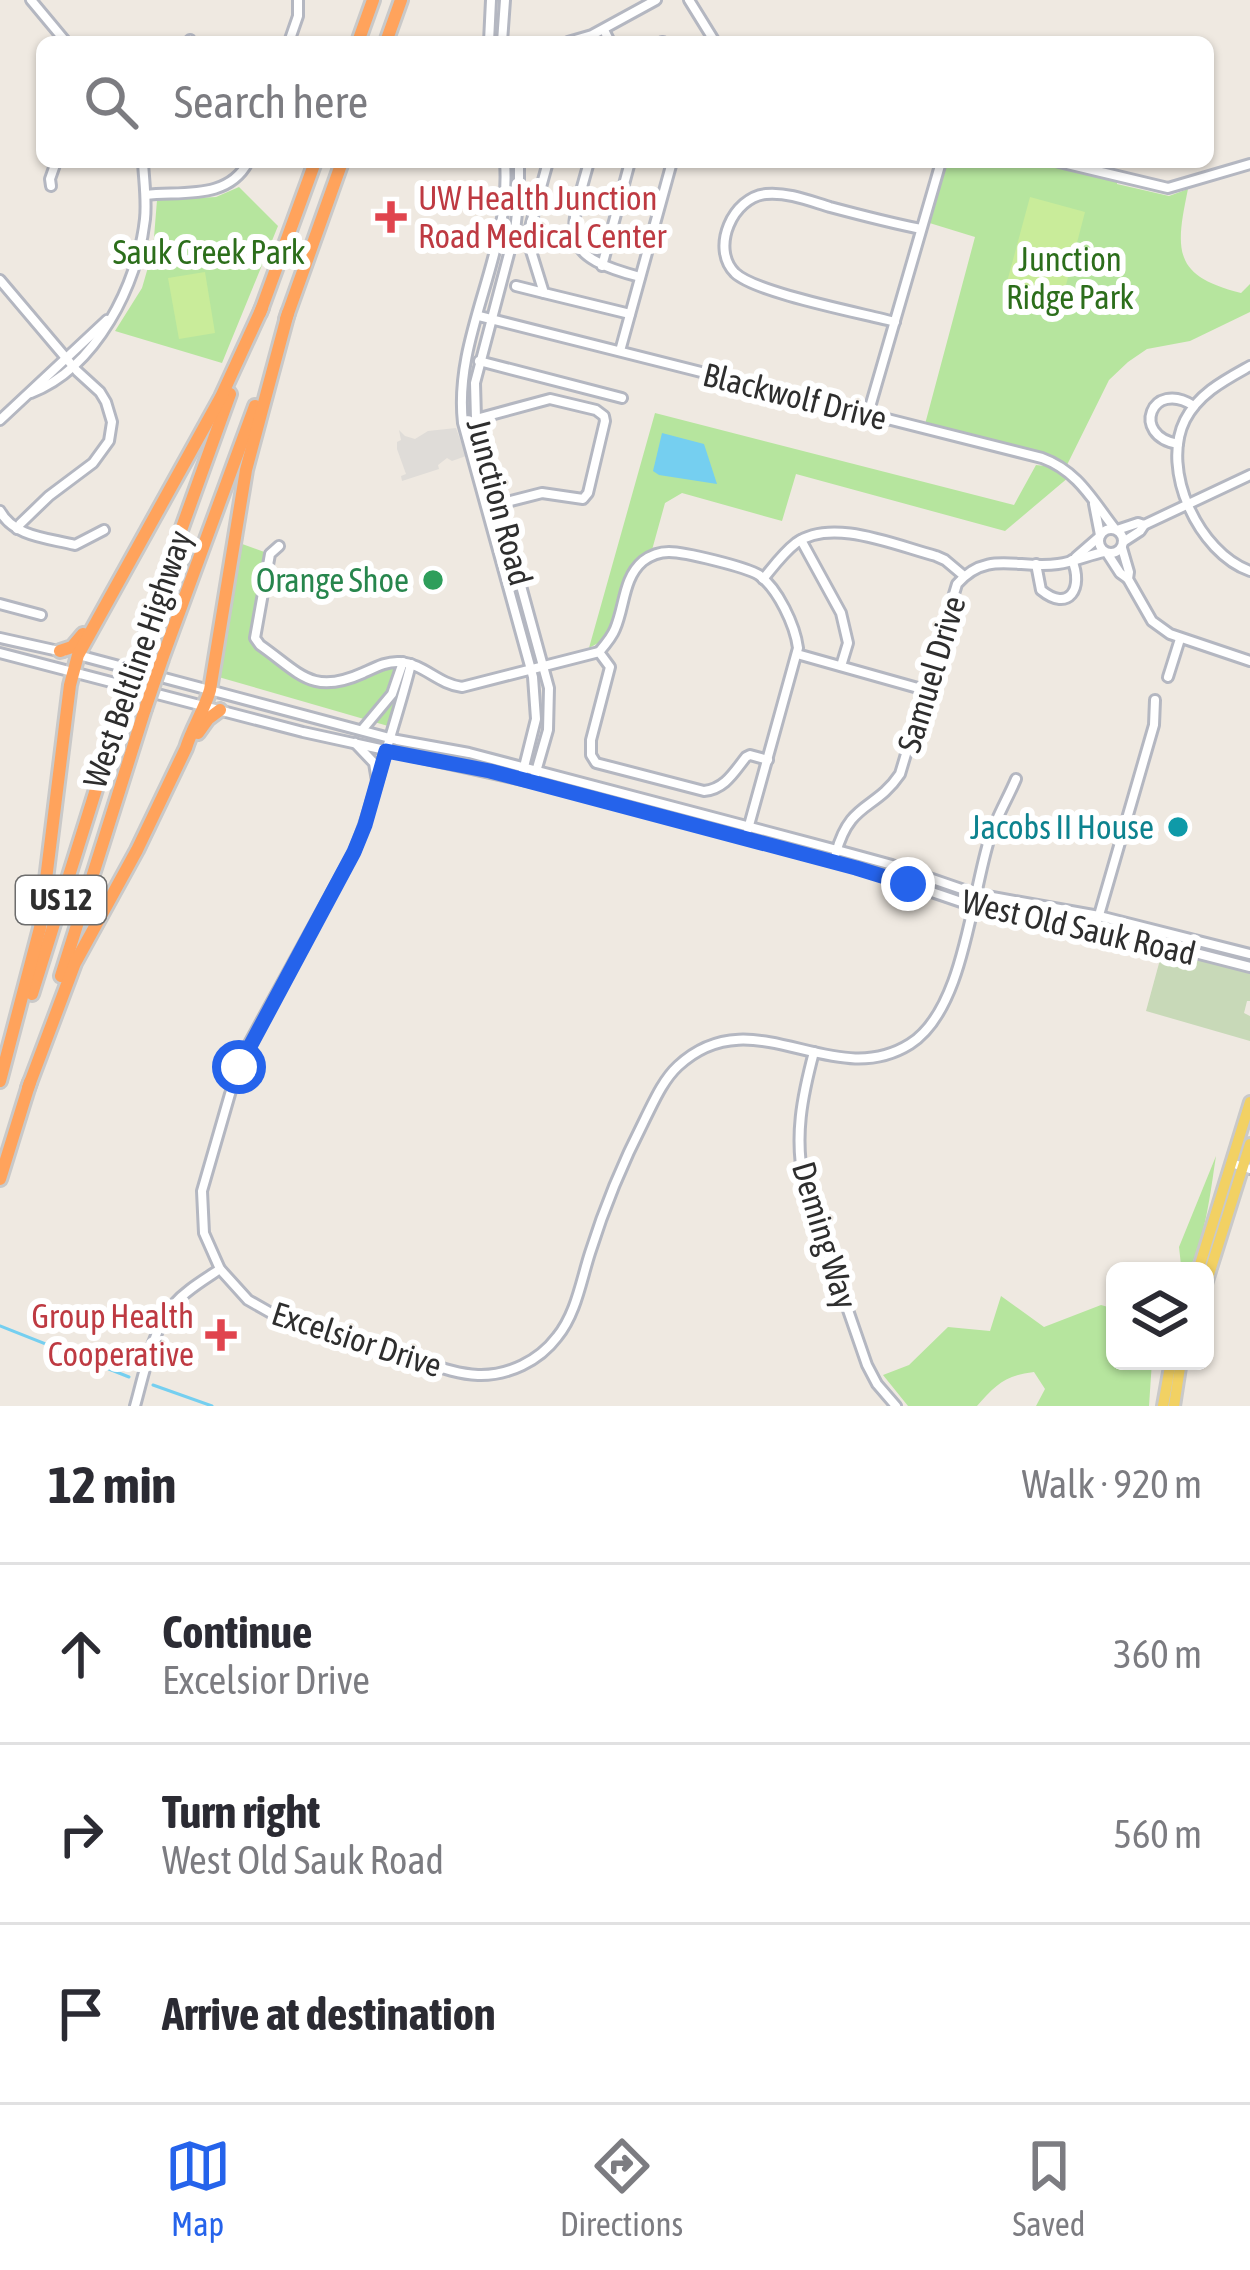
<!DOCTYPE html>
<html lang="en">
<head>
<meta charset="utf-8">
<style>
	body { margin:0; font-family:"Asap Condensed",sans-serif; background:#f2f2f3; color:#2b2b33 }
	.controls { position:absolute; right:36px; bottom:36px; display:grid; overflow:hidden; border-radius:18px; box-shadow:0 3px 9px #0004 }
	.controls button { width:108px; height:108px; display:grid; place-items:center; padding:0; border:0; border-bottom:3px solid #e1e1e2; background:#fff; color:#2b2b33; font:60px sans-serif }
	.stop { position:absolute; width:36px; height:36px; margin:-27px; border:9px solid #2563eb; border-radius:50%; background:#fff }
	.stop.end { background:#2563eb; border-color:#fff; box-shadow:0 3px 12px #0008 }
	.list { margin:0; padding:0; list-style:none }
	h2 { display:flex; justify-content:space-between; align-items:center; height:156px; margin:0; padding:0 48px; font-size:51px }
	h2 small { font-size:39px; font-weight:400; color:#7c7c81 }
	.list li { display:grid; grid-template-columns:78px 1fr auto; gap:36px; align-items:center; box-sizing:border-box; height:180px; padding:0 48px; border-top:3px solid #e1e1e2 }
	.list b { display:block; font-size:45px; white-space:nowrap }
	.list p { margin:0; font-size:39px; white-space:nowrap; color:#7c7c81 }
	.list em { font-size:39px; font-style:normal; color:#7c7c81 }
	.icon { flex:none; width:66px; height:66px; fill:none; stroke:currentColor; stroke-width:2; stroke-linecap:round; stroke-linejoin:round }
	.map { position:relative; flex:none; width:1250px; height:1406px; overflow:hidden }
	.search { position:absolute; background:#fff; box-shadow:0 3px 9px #0004; left:36px; right:36px; top:36px; height:132px; display:flex; align-items:center; gap:30px; box-sizing:border-box; padding:0 42px; border-radius:18px; color:#7c7c81; font-size:45px }
	.sheet { height:696px; background:#fff }
	nav { display:flex; justify-content:space-around; align-items:center; box-sizing:border-box; height:168px; border-top:3px solid #e1e1e2; background:#fff; font-size:33px; color:#7c7c81 }
	nav a { display:grid; justify-items:center; gap:6px }
	nav .on { color:#2563eb }
	.map>svg:first-child { display:block }
</style>
</head>
<body>
<div class="map">
<svg width="1250" height="1406" viewBox="0 0 1250 1406">
	<rect width="100%" height="100%" fill="#efe9e1"/>
	<g fill="#b6e59e">
		<path d="M941 162H1059L1117 177V184L1169 196 1188 189C1175 251 1173 276 1241 293L1250 284V312L1190 341 1147 349 1128 362 1109 380 1065 469 1054 462 924 428 975 237 923 221Z"/>
		<path d="M239 187 278 226 222 363 115 331 142 288 153 250 157 200 216 197Z"/>
		<path d="M655 413 1014 505 1036 465 1054 467 1069 477 1005 531 796 474 782 521 682 493 665 503 652 550 628 571 611 625 600 642 589 648Z"/>
		<path d="M234 541 270 554 255 638 308 679 324 684 389 662 400 673 408 676 395 728 215 676Z"/>
		<path d="M1216 1156C1210 1195 1206 1234 1189 1271H1172L1181 1265 1179 1247Z"/>
		<path d="M1001 1296 1044 1327 1101 1305 1115 1309V1361H1152L1149 1406H1036L1045 1389 1034 1372C1006 1375 995 1385 977 1406H908L883 1375 909 1365 948 1327 990 1331Z"/>
	</g>
	<path fill="#c8d9b8" d="M1164 945 1250 967V1001H1247L1244 1013 1250 1016V1041L1146 1011Z"/>
	<g fill="#c9ec9a">
		<path d="M1030 197 1085 212 1060 308 1004 293Z"/>
		<path d="M205 272 215 333 179 339 168 278Z"/>
	</g>
	<path fill="#dfdcd8" d="M456 428 466 456 452 461 447 458 438 465 439 469 402 481 401 476 406 474 397 449V442L401 440 399 430 405 436 415 439 428 431Z"/>
	<path fill="#75cff0" d="M662 433 704 444 717 484 659 475 653 471Z"/>
	<g fill="none" stroke-linecap="round" stroke-linejoin="round">
		<g stroke="#75cff0" stroke-width="3">
			<path d="M0 1326 129 1377"/>
			<path d="M153 1385 212 1406"/>
		</g>
		<defs>
			<g id="minor">
				<path d="M31 0 66 42"/>
				<path d="M689 0 715 42"/>
				<path d="M604 30 610 42"/>
				<path d="M190 40 191 42"/>
				<path d="M289 42 298 16V0"/>
				<path d="M489 42 491 0"/>
				<path d="M502 42 505 0"/>
				<path d="M568 42 592 35 656 0"/>
				<path d="M662 42H663"/>
				<path d="M505 162C512 254 453 335 463 423L533 677 536 719 521 779"/>
				<path d="M519 162V195L515 231 475 383 476 419 483 447 549 688 548 730 533 782"/>
				<path d="M548 162 527 238 544 293 630 314"/>
				<path d="M589 162C569 235 556 255 640 277"/>
				<path d="M1059 162 1168 188 1250 164"/>
				<path d="M51 186 50 179 56 162"/>
				<path d="M146 195C183 191 228 200 248 162"/>
				<path d="M602 266 630 162"/>
				<path d="M0 280 77 371 100 392 106 402 112 422 109 441 93 463 49 496 20 524 17 529"/>
				<path d="M516 286 544 293"/>
				<path d="M479 316 1042 458C1078 471 1093 501 1115 529"/>
				<path d="M895 322C861 313 756 293 735 273 710 248 733 197 766 194 788 192 810 201 830 207 860 215 891 223 921 229"/>
				<path d="M620 351 672 162"/>
				<path d="M479 361 622 398"/>
				<path d="M1250 366C1225 380 1199 393 1185 420 1160 470 1199 553 1250 571"/>
				<path d="M31 393C96 368 138 284 145 219 147 200 144 181 143 162"/>
				<path d="M868 414 941 162"/>
				<path d="M476 419 550 399 596 410 604 416 605 421 588 493 583 499 542 493 499 504"/>
				<path d="M0 420 107 320"/>
				<path d="M1178 444C1130 436 1151 378 1194 406"/>
				<path d="M1094 504 1100 535"/>
				<path d="M0 511C14 537 48 538 75 545L104 530"/>
				<circle cx="1111" cy="541" r="12"/>
				<path d="M1117 530 1138 523 1144 525 1250 475"/>
				<path d="M801 540 841 613 848 643 841 666"/>
				<path d="M1123 542 1140 531 1144 525"/>
				<path d="M279 546 270 554 255 638 260 645C300 673 312 696 363 673 376 667 387 661 400 662 424 664 438 684 462 687L599 652 610 667 591 740V755L596 763 704 791C725 789 734 772 746 757L750 755 768 760"/>
				<path d="M1122 548 1129 572 1128 579 1152 621 1170 634 1250 661"/>
				<path d="M1107 553 1120 573 1127 578"/>
				<path d="M1076 557 1099 537"/>
				<path d="M1036 564 1041 590C1069 613 1084 588 1072 560"/>
				<path d="M763 579C773 567 783 553 796 543 832 517 897 546 936 556L945 560 964 576"/>
				<path d="M0 604 41 615"/>
				<path d="M0 638 63 652"/>
				<path d="M599 652C605 645 612 637 615 629 625 606 623 578 643 561 651 555 659 552 669 552 685 552 746 567 759 575 778 589 795 625 798 648L748 829"/>
				<path d="M0 653 303 732 545 785 876 873 973 906 1125 935 1250 967"/>
				<path d="M797 654 925 690"/>
				<path d="M78 655 397 740 469 753 837 850 892 865 976 894 1099 916 1250 954"/>
				<path d="M411 664C403 696 393 727 384 758 375 790 367 821 354 852L246 1049 230 1094 202 1191 204 1233 220 1269 248 1300 278 1317C322 1330 365 1344 408 1357 431 1364 454 1374 478 1375 508 1376 539 1361 557 1337 576 1314 581 1281 590 1253 605 1205 622 1164 645 1119 654 1101 663 1080 678 1066 753 996 832 1093 910 1044 964 1010 971 896 990 837 996 818 1008 798 1016 779"/>
				<path d="M1168 677 1180 639"/>
				<path d="M362 730 392 694 403 662"/>
				<path d="M355 743 374 763 377 781"/>
				<path d="M836 853C850 801 875 811 900 774L957 584C987 549 1019 570 1058 564 1074 562 1089 555 1104 552"/>
				<path d="M1095 929 1154 725 1155 700"/>
				<path d="M814 1052C802 1097 794 1137 804 1183L867 1365 877 1384 896 1406"/>
				<path d="M1231 1163 1250 1169"/>
				<path d="M135 1406C144 1374 152 1331 173 1305 186 1290 204 1280 220 1269"/>
			</g>
			<g id="major">
				<path d="M1198 1271 1250 1102"/>
				<path d="M1205 1287 1250 1144"/>
				<path d="M1163 1406 1171 1361"/>
				<path d="M1174 1406 1181 1361"/>
			</g>
			<g id="highway">
				<path d="M358 42 373 0"/>
				<path d="M386 42 401 0"/>
				<path d="M260 313 315 162"/>
				<path d="M286 319 342 162"/>
				<path d="M60 651 72 647 83 634"/>
				<path d="M140 654 157 597 230 394"/>
				<path d="M162 659 255 406"/>
				<path d="M198 733 208 719 220 710"/>
				<path d="M61 976 145 709"/>
				<path d="M32 994 123 703"/>
				<path d="M0 1081 40 928 70 685 78 655 221 397 262 308"/>
				<path d="M28 1088 75 963 137 850 186 748C192 728 204 711 210 690L246 470 288 313"/>
				<path d="M0 1179 30 1082"/>
			</g>
		</defs>
		<use href="#minor" stroke="#b4b7c1" stroke-width="14"/>
		<use href="#major" stroke="#c9c9c9" stroke-width="16"/>
		<use href="#highway" stroke="#c9c9c9" stroke-width="18"/>
		<use href="#minor" stroke="#fff" stroke-width="8"/>
		<use href="#major" stroke="#f2d163" stroke-width="10"/>
		<use href="#highway" stroke="#ffa35c" stroke-width="12"/>
		<defs>
			<g id="highway-bridge">
				<path d="M123 703 140 654"/>
				<path d="M145 709 162 659"/>
			</g>
		</defs>
		<use href="#highway-bridge" stroke="#c9c9c9" stroke-width="18" stroke-linecap="butt"/>
		<use href="#highway-bridge" stroke="#ffa35c" stroke-width="12"/>
	</g>
	<g fill="none" stroke-linecap="round" stroke-linejoin="round">
		<path stroke="#2563eb" stroke-width="15" d="M239 1067 354 852 365 825 386 751 490 771 856 868 908 884"/>
	</g>
	<g fill="#e0444e" stroke="#fff" stroke-width="4.5">
		<path d="M385 199h12v12h12v12h-12v12h-12v-12h-12v-12h12z"/>
		<path d="M215 1317h12v12h12v12h-12v12h-12v-12h-12v-12h12z"/>
	</g>
	<circle fill="#2e9e5b" stroke="#fff" stroke-width="4.5" cx="433" cy="580" r="12"/>
	<circle fill="#0f9aa8" stroke="#fff" stroke-width="4.5" cx="1178" cy="827" r="12"/>
	<g text-anchor="middle" stroke-width="12" stroke-linejoin="round" paint-order="stroke">
		<rect fill="#fff" stroke="#6d6d6d" stroke-width="3" x="16" y="876" width="90" height="48" rx="9"/>
		<g font-size="30" font-weight="bold" fill="#2e2e2e">
			<text x="61" y="910">US 12</text>
		</g>
		<g font-size="33" fill="#be3a42" stroke="#fff" text-anchor="start">
			<text x="418" y="210">UW Health Junction<tspan x="418" dy="38">Road Medical Center</tspan></text>
			<text x="194" y="1328" text-anchor="end">Group Health<tspan x="194" dy="38">Cooperative</tspan></text>
		</g>
		<g font-size="33" fill="#2c6e1b" stroke="#fff">
			<text x="209" y="264">Sauk Creek Park</text>
			<text x="1070" y="271">Junction<tspan x="1070" dy="38">Ridge Park</tspan></text>
		</g>
		<g font-size="33" fill="#2e2e2e" stroke="#fff">
			<text transform="translate(795 396) rotate(14)" y="12">Blackwolf Drive</text>
			<text transform="translate(500 502) rotate(75)" y="12">Junction Road</text>
			<text transform="translate(137 659) rotate(-71)" y="12">West Beltline Highway</text>
			<text transform="translate(931 674) rotate(-73)" y="12">Samuel Drive</text>
			<text transform="translate(1079 927) rotate(13)" y="12">West Old Sauk Road</text>
			<text transform="translate(825 1235) rotate(73)" y="12">Deming Way</text>
			<text transform="translate(357 1339) rotate(18)" y="12">Excelsior Drive</text>
		</g>
		<g font-size="33" fill="#27864d" stroke="#fff" text-anchor="end">
			<text x="409" y="592">Orange Shoe</text>
		</g>
		<g font-size="33" fill="#0d838f" stroke="#fff" text-anchor="end">
			<text x="1154" y="839">Jacobs II House</text>
		</g>
	</g>
</svg>
<div class="controls">
<button><svg class="icon" aria-label="layers" viewBox="0 0 24 24"><path d="M12 4l9 5-9 5-9-5zM3 14l9 5 9-5"/></svg></button>
</div>
<div class="stop" style="left:239px;top:1067px"></div>
<div class="stop end" style="left:908px;top:884px"></div>
<div class="search"><svg class="icon" aria-label="search" viewBox="0 0 24 24"><circle cx="10" cy="10" r="6"/><path d="M15 15l6 6"/></svg>Search here</div>
</div>
<section class="sheet">
<h2>12 min<small>Walk · 920 m</small></h2>
<ul class="list">
<li><svg class="icon" aria-label="ahead" viewBox="0 0 24 24"><path d="M12 20V5M6 11l6-6 6 6"/></svg><div><b>Continue</b><p>Excelsior Drive</p></div><em>360 m</em></li>
<li><svg class="icon" aria-label="right" viewBox="0 0 24 24"><path d="M7 20v-9h11M14 6l5 5-5 5"/></svg><div><b>Turn right</b><p>West Old Sauk Road</p></div><em>560 m</em></li>
<li><svg class="icon" aria-label="arrive" viewBox="0 0 24 24"><path d="M6 21V4h12l-3 4 3 4H6"/></svg><div><b>Arrive at destination</b></div></li>
</ul>
</section>
<nav>
<a class="on"><svg class="icon" aria-label="map" viewBox="0 0 24 24"><path d="M3 6l6-2 6 2 6-2v14l-6 2-6-2-6 2zM9 4v14M15 6v14"/></svg>Map</a>
<a><svg class="icon" aria-label="directions" viewBox="0 0 24 24"><path d="M12 3l9 9-9 9-9-9zM9 14v-3h6M13 9l2 2-2 2"/></svg>Directions</a>
<a><svg class="icon" aria-label="saved" viewBox="0 0 24 24"><path d="M7 4h10v16l-5-4-5 4z"/></svg>Saved</a>
</nav>
</body>
</html>
